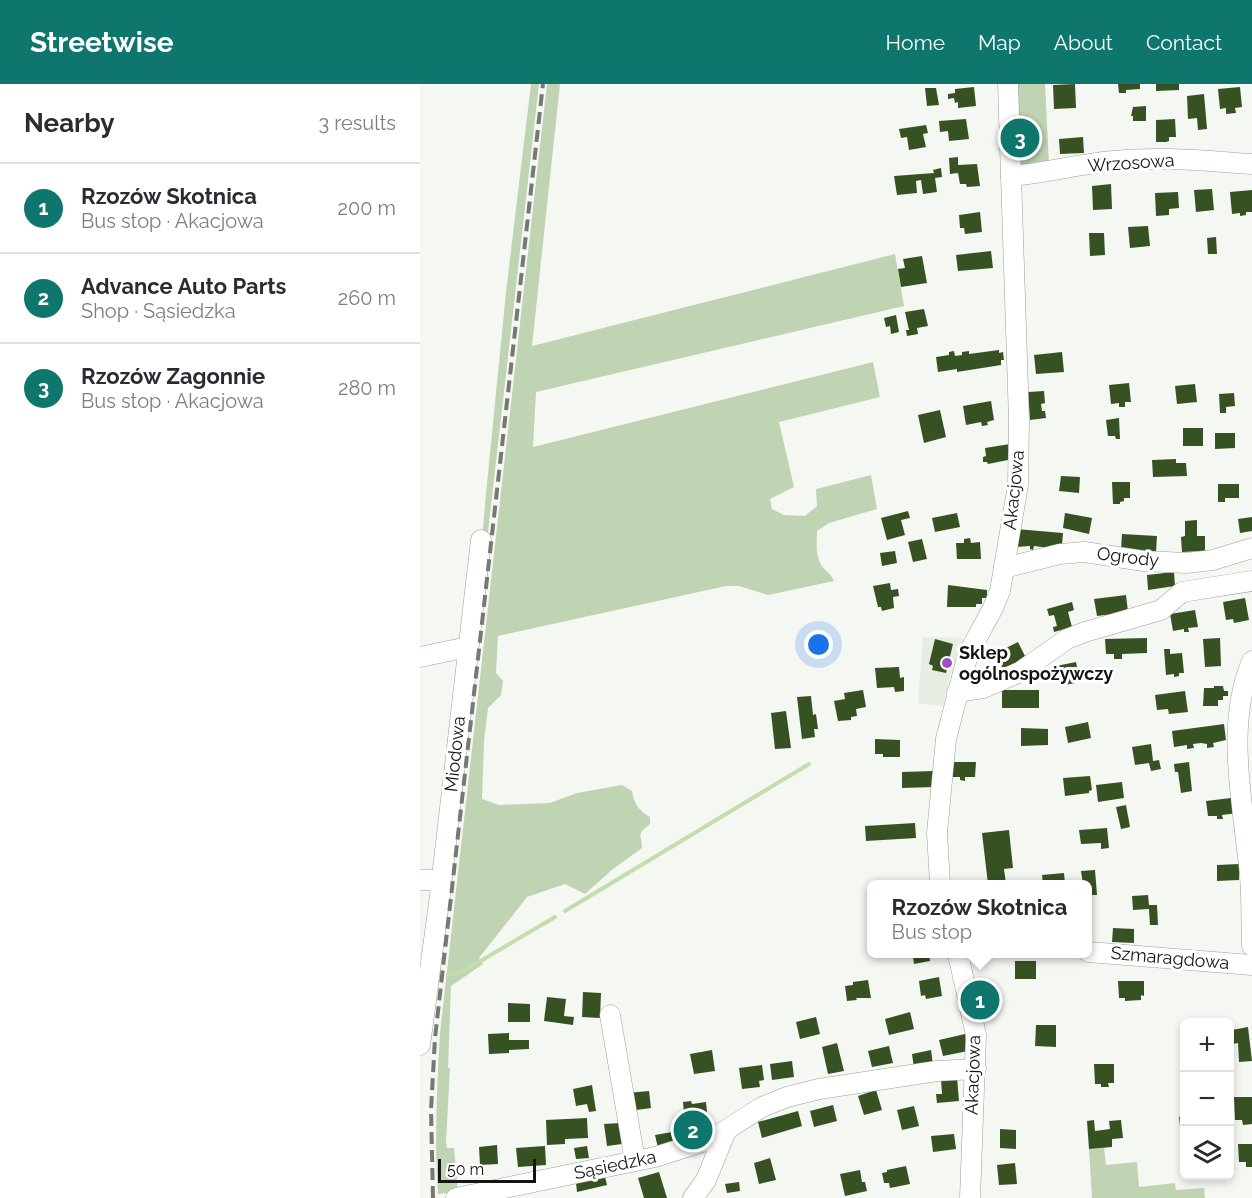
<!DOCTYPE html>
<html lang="en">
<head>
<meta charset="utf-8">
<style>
	body { margin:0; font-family:Raleway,sans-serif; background:#f7f7f7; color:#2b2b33 }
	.controls { position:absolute; right:18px; bottom:18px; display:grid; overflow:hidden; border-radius:9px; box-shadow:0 3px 9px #0003 }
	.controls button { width:54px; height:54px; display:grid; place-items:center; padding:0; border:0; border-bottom:2px solid #e1e1e2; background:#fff; color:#2b2b33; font:30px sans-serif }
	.scale { position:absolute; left:18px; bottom:15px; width:98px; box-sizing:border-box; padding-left:6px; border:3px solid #131413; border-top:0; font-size:16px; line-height:21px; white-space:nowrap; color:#131413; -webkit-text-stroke:4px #fff; paint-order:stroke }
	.you { position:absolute; left:399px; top:561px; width:21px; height:21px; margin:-15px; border:4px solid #fff; border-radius:50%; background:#1a73e8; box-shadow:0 0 0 9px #1a73e833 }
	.badge { display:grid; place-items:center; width:39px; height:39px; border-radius:50%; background:#0f766e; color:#fff; font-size:20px; font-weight:700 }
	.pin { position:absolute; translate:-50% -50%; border:3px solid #fff; box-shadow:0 2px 6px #0006 }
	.popup { position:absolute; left:447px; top:796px; width:225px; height:78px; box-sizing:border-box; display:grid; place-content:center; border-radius:9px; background:#fff; filter:drop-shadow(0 2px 4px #0005); font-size:20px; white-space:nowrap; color:#7c7c81 }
	.popup b { font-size:22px; color:#2b2b33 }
	.popup::after { content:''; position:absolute; left:50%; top:100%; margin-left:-12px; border:12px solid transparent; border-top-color:#fff }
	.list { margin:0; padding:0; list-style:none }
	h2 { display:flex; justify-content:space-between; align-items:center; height:78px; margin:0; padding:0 24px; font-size:26px }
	h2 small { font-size:20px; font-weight:400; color:#7c7c81 }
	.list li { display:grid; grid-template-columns:39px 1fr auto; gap:18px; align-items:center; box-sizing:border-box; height:90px; padding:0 24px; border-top:2px solid #e1e1e2 }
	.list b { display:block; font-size:22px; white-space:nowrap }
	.list p { margin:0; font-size:20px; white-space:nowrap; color:#7c7c81 }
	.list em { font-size:20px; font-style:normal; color:#7c7c81 }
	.icon { flex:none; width:33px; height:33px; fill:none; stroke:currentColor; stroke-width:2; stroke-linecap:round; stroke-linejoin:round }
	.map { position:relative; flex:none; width:832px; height:1114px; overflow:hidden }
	header { display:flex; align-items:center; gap:36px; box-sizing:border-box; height:84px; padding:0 30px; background:#0f766e; color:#fff }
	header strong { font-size:28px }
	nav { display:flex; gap:33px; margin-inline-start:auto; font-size:21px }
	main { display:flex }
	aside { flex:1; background:#fff }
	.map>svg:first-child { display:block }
</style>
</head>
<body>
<header>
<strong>Streetwise</strong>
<nav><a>Home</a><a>Map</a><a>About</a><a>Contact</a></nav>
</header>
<main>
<aside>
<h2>Nearby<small>3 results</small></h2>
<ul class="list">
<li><span class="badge">1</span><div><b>Rzozów Skotnica</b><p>Bus stop · Akacjowa</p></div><em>200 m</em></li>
<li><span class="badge">2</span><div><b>Advance Auto Parts</b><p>Shop · Sąsiedzka</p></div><em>260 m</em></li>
<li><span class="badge">3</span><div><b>Rzozów Zagonnie</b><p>Bus stop · Akacjowa</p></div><em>280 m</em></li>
</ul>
</aside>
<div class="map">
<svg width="832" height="1114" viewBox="0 0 832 1114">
	<rect width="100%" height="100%" fill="#f5f7f3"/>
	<path fill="#e6ede2" d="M503 553 543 554 530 591 523 622 498 619Z"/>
	<g fill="#c0d3b3">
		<path d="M111 0H119L52 589 65 420 86 208Z"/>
		<path d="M127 0H140L112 262 475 170 484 222 116 308 113 363 453 278 460 313 359 338 374 403 350 415 352 425 364 431 385 432 397 422 396 405 451 391 457 425 409 439 397 447C397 459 395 472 402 482 406 488 411 489 414 497L348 511 319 502H306L78 552 76 589 83 597 81 611 68 624 64 658 62 715 79 721 130 719 157 709 202 701 212 707C214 720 219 727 230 733V740C215 752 222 750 222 764L193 785 165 810 145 800 107 813 59 874 63 880 31 902 28 984H30L26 1058 27 1064H34L38 1108 18 1110C14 1056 17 1003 20 949Z"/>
		<path d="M597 0H625L629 80 600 84Z"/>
		<path d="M684 1064 686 1081 717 1078 719 1103 755 1099 756 1106 784 1104 785 1114H672L669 1065Z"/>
	</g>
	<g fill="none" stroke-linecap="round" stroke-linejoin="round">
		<g stroke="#c0dfaa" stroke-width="4">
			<path d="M145 827 389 680"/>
			<path d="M28 891 42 888 135 833"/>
		</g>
	</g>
	<g fill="#375222">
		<path d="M655 0 656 24 634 25 633 1Z"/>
		<path d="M698 0H720V5L706 6V9H699Z"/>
		<path d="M736 0H759V6L736 7Z"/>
		<path d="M554 3 556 22 538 24V18L535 19 534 14 528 15V10L535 9V5Z"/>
		<path d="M820 3 822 23 815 24 816 29 806 30V24L800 25 798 5Z"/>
		<path d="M505 4H516L519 21 507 22Z"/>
		<path d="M784 10 787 45 778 46 777 34 768 35 767 12Z"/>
		<path d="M726 22V37H713V32H711L713 23Z"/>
		<path d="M546 35 549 55 529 57 528 47 520 48 519 37Z"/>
		<path d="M755 35 756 53H749V57L746 58H736V36Z"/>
		<path d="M506 41 508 49 503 50 506 63 489 66 487 53 481 54 479 45Z"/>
		<path d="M663 53 664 69 640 70 639 55Z"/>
		<path d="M538 73V81L557 80 560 102 547 103 546 100H540L538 89 530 90 529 74Z"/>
		<path d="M521 84 522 93 515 94 517 108 503 110 501 96 496 97 497 109 477 111 474 92 514 89 513 86Z"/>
		<path d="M691 100 692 125 673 126 672 102Z"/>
		<path d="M792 105 794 126 776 128 774 106Z"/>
		<path d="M832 106V128H826V131L820 132V129L812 130 810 108Z"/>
		<path d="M758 108 759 124 749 125V131L736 132 735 109Z"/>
		<path d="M560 128 562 148 545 150 544 144H540L539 131Z"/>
		<path d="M728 142 730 162 710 164 708 143Z"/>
		<path d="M669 149H684L685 171 670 172Z"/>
		<path d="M796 153 797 170H788L787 154Z"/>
		<path d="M571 167 573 184 538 187 536 171Z"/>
		<path d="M502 172 507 199 481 203 478 185 485 184 483 175Z"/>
		<path d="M504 225 508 242 497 244 498 250 487 252 486 246H489L485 228Z"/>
		<path d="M476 231 479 248 471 250 470 242 466 243 464 234Z"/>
		<path d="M579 266V269L583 268 584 276H581V281L537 288V285L518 288 516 273 529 271V268L534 267 535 272 542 271V268L549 267V270Z"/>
		<path d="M642 268 644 288 616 290 614 271Z"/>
		<path d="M709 299 711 318H705V323H699V319L691 320 689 301Z"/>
		<path d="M775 300 777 318 757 320 755 302Z"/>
		<path d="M624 307 625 319 621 320 622 327H625L626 334 610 336 608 308Z"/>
		<path d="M814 309 815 322 806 323V329H800L799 310Z"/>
		<path d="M571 317 574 336 567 338 568 341 562 342 561 338 546 341 543 322Z"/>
		<path d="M520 326 526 353 504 359 498 331Z"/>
		<path d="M699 334 700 355H696L695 352H688L686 336Z"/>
		<rect x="763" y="344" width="20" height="18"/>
		<path d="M795 349H815V364L795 365Z"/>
		<path d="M590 360 593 375 568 380 567 378H563V373L566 372 565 364Z"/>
		<path d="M756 375V379H766L767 392 733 393 732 376Z"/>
		<path d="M641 392 660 393 659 409 639 407Z"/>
		<path d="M692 398H710V414H704V417L700 418V420H693Z"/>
		<path d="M798 400H819V414H805V418H798Z"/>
		<path d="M488 427 490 434 481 436 485 451 467 456 461 434Z"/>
		<path d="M537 429 540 443 515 448 512 434Z"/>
		<path d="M645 429 672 434 669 450 643 444Z"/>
		<path d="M832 433V447L820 449 818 435Z"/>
		<path d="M777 436V452H785V467L762 468 761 453 765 452V437Z"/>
		<path d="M596 445 643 449 642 461 637 460V463L629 464 614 462 613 466 610 465V462L595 463Z"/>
		<path d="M702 450 737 452 736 468 701 466Z"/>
		<path d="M550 454 551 459 560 458 561 475H537L536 459H544V455Z"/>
		<path d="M502 455 507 475 493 478 488 458Z"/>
		<path d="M475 467 477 479 462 482 460 469Z"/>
		<path d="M754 488 755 502 728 506 727 491Z"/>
		<path d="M470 499 471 506 478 505 479 512 473 513 474 524 462 527 461 523H458L453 502Z"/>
		<path d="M528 501 567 506V514H562V520H556V523H527Z"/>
		<path d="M706 511 708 528 677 532 674 515Z"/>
		<path d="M825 514 829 536 814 539 813 535 806 536 803 518Z"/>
		<path d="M652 518 654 526 648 528 652 543 634 548 633 543 637 542 634 531 629 532 627 525Z"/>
		<path d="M775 526 778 543 768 544 769 548H764V545L753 547 750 530Z"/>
		<path d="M727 554V569L702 570V575H694V570H686L685 555Z"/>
		<path d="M800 554 801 582 785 583 783 555Z"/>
		<path d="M515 555 533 560 526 589 512 586 513 582 509 580Z"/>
		<path d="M598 558 607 576 584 588 576 569Z"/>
		<path d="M744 565H750V570L762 569 764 589H759V592L754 593V590L746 591Z"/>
		<path d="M656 578 660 598 640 602 636 582Z"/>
		<path d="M479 583 480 594 484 593V607L475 608 474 603 457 604 455 584Z"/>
		<path d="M794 602H803L804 607H808V612H803V616H798V622H783L784 604H794Z"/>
		<path d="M443 606 446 623 436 625 437 632 431 633V636L418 637 414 617 425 615 424 609Z"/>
		<rect x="582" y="606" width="37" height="18"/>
		<path d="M765 607 768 628 749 630 748 625 737 626 735 611Z"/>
		<path d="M391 612 393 631 396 630 398 645H394L395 653 382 655 377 613Z"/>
		<path d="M366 627 371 664 355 665 351 629Z"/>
		<path d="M668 638 671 654 648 659 645 643Z"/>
		<path d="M804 640 806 656 793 659 794 663 787 664V660L781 659 773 660 774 664 767 665V661L754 663 752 647Z"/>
		<path d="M601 644 628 645V661L601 662Z"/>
		<path d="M455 655 480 656V673H463V670H455Z"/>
		<path d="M731 660 733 677 739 676 741 685 731 687 729 679 715 681 712 663Z"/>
		<path d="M531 678H556L555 693H545V697L540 696V693H531Z"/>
		<path d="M769 678 772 707 761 709 758 688H755L754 680Z"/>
		<path d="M514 687 515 703 482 704V688Z"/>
		<path d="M670 692 672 706 669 707V709L645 712 643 694Z"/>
		<path d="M702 698 704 714 678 718 676 701Z"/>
		<path d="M811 714 817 715 818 729 802 731 803 735H797V732H788L786 717Z"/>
		<path d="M706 721 710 743 701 745 696 723Z"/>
		<path d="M495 739 496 754 446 757 445 742Z"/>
		<path d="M687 744 689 764 681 765V759L661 760 659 746Z"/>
		<path d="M589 746 593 784 584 785 586 800H568L562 749Z"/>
		<path d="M819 780V796L797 797V781Z"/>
		<path d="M675 786 677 811H668V800H663L661 787Z"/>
		<path d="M644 789 645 800H623L622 791Z"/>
		<path d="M728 811 729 821H737L738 841H730L729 825 713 826 712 812Z"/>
		<path d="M693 844 714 845V859L692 858Z"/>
		<path d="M488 870H509L510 877 494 880 493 873H488Z"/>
		<rect x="595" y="877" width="21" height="18"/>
		<path d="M519 893 522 912 506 915 505 911 501 912 499 897Z"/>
		<path d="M448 896 451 914H436L437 916 427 917 425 902 433 901V898Z"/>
		<path d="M698 897H724V912L721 911V916L705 917V914H699Z"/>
		<path d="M163 908 181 909 180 934 162 933Z"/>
		<path d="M127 913 146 915 144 932 154 933 153 941 124 937Z"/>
		<path d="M88 919 110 920V938H88Z"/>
		<path d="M490 928 494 945 469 951 465 935Z"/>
		<path d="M396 933 400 950 380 955 376 938Z"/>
		<path d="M616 941H636V963L615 962Z"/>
		<path d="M828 943 832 977 819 978 818 959 813 960 812 946Z"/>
		<path d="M89 949V956H109V965L89 966V969L69 970 68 950Z"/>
		<path d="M545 950 548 967 523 972 519 956Z"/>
		<path d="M417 959 424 987 408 990 402 963Z"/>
		<path d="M469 962 473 979 452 983 448 967Z"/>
		<path d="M292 966 295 987 274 990 270 970Z"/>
		<path d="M511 966 513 981 494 984 492 970Z"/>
		<path d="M372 977 374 993 352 996 350 980Z"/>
		<path d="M674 980H694V999H688L689 1003H681V1000H675Z"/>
		<path d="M342 981 344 996 339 997 340 1003 322 1005 319 984Z"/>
		<path d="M537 993 539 1017 517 1019 516 1010H522L521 995Z"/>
		<path d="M172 1001 176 1027 169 1028 167 1020 156 1022 153 1005Z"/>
		<path d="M456 1006 462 1026 444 1031 438 1012Z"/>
		<path d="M229 1007 231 1024 209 1027 207 1009Z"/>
		<path d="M814 1013H832V1040L823 1041 822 1036H815Z"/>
		<path d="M271 1017 272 1020 286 1018 288 1038 265 1040 263 1018Z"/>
		<path d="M413 1021 417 1037 394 1043 390 1027Z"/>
		<path d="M494 1022 499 1042 482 1046 477 1026Z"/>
		<path d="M378 1027 382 1042 342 1054 338 1038Z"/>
		<path d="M764 1032V1058L762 1059 759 1033Z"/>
		<path d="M167 1034 168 1054 145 1055V1060L127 1061 126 1036Z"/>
		<path d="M674 1036 675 1047 690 1045 689 1037 701 1036 703 1054 692 1055V1063L669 1065 667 1037Z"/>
		<path d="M200 1039 202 1060 187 1062 184 1040Z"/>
		<path d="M580 1045 596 1046V1065L580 1064Z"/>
		<path d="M252 1048 254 1060 238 1064 235 1051Z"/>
		<path d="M534 1050 536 1065 513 1068 511 1052Z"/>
		<path d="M818 1060H832V1083H826V1078H819Z"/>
		<path d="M77 1061 78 1080 60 1081 59 1063Z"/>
		<path d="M125 1062 126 1081 98 1083 96 1064Z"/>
		<path d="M167 1062 169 1074 156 1075 154 1064Z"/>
		<path d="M350 1074 356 1096 339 1100 334 1079Z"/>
		<path d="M595 1079 597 1100 579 1101 577 1081Z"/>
		<path d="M486 1082 490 1100 470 1104 469 1099H464L462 1089 467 1088V1086Z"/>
		<path d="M440 1086 442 1098H445L447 1107 425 1112 420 1090Z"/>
		<path d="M239 1088 247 1114H224L218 1094Z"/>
		<path d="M185 1093 187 1101 157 1108 156 1099Z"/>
		<path d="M319 1098 320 1107 307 1109 305 1100Z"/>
	</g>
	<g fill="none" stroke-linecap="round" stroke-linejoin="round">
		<defs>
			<g id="minor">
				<path d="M591 92C626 89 659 80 693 77 739 72 786 77 832 80"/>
				<path d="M584 484 640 470 664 468 724 477 766 479 793 476 832 464"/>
				<path d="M0 573 48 563"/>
				<path d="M832 577C804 643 824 723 830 792 832 815 831 839 832 862"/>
				<path d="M537 608 563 604 600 588 647 555 665 548 741 526 762 508 832 497"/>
				<path d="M0 796H21"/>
				<path d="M520 800 517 749 526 655 548 570 573 524 580 507 598 401 599 336 588 0"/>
				<path d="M668 868 832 881"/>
				<path d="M538 870 556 951 550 1114"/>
				<path d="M190 931 215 1077"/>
				<path d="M0 961 20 811 61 456"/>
				<path d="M36 1114 235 1073 292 1055 342 1023 367 1013 399 1005 445 998 517 987 556 985"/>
				<path d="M273 1114 286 1096 306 1047"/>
			</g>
		</defs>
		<use href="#minor" stroke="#9c9f9b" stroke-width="21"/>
		<use href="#minor" stroke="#fff" stroke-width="20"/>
		<path stroke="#777876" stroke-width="4" stroke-dasharray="12 6" stroke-linecap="butt" d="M13 1114 11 1026 15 954 123 0"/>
	</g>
	<circle fill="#9c50c1" stroke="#fff" stroke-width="2" cx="527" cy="579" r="6"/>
	<g text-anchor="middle" stroke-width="6" stroke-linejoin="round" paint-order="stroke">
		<g font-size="18" fill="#131413" stroke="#fff">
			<text transform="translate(711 79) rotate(-4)" y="6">Wrzosowa</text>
			<text transform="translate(594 406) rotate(-84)" y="6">Akacjowa</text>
			<text transform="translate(708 473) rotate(7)" y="6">Ogrody</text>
			<text transform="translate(35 670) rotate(-84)" y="6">Miodowa</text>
			<text transform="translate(750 874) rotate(5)" y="6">Szmaragdowa</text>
			<text transform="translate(553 991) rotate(-88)" y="6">Akacjowa</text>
			<text transform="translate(195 1081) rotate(-12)" y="6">Sąsiedzka</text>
		</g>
		<g font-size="18" font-weight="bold" fill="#131413" stroke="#fff" text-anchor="start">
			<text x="539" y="575">Sklep<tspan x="539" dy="21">ogólnospożywczy</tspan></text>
		</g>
	</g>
</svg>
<div class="controls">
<button>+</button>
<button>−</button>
<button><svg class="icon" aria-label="layers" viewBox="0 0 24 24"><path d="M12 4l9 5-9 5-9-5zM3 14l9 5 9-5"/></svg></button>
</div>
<div class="scale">50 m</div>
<div class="you"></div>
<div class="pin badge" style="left:560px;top:916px">1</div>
<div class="popup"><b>Rzozów Skotnica</b>Bus stop</div>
<div class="pin badge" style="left:273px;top:1046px">2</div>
<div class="pin badge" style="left:600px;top:54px">3</div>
</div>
</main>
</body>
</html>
